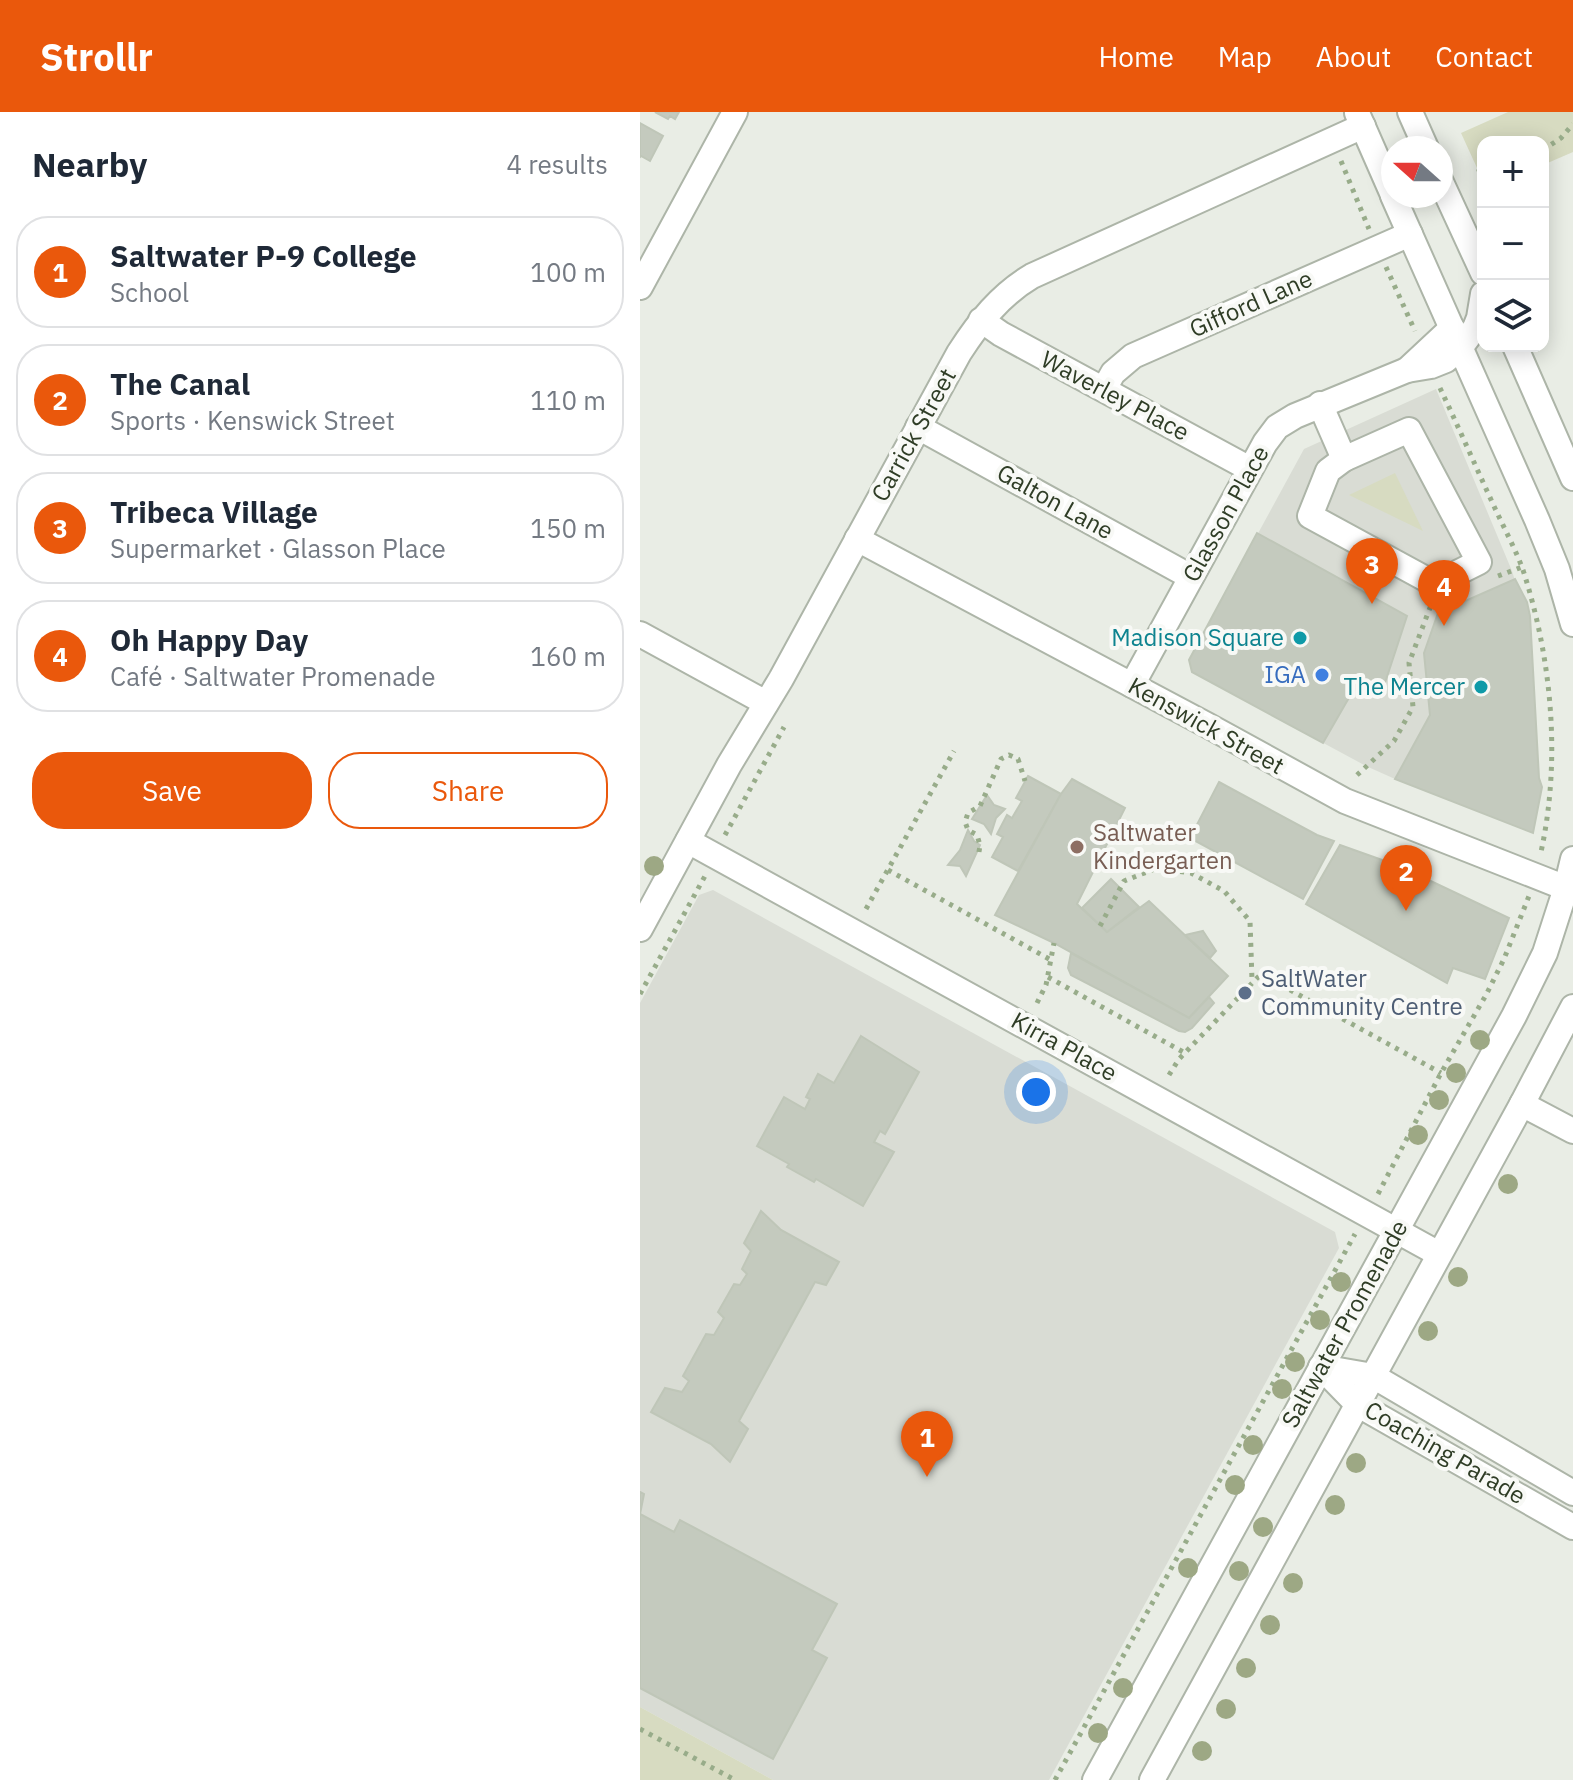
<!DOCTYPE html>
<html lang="en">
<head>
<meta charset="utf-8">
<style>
	body { margin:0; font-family:"IBM Plex Sans",sans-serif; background:#f2f2f3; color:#1f2937 }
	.controls { position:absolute; right:24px; top:24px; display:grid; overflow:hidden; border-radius:16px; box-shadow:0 4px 20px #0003 }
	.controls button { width:72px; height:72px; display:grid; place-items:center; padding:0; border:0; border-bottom:2px solid #e0e1e3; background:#fff; color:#1f2937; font:40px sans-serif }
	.compass { position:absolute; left:741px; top:24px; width:72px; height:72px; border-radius:50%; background:#fff; box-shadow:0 4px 20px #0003; rotate:291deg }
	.you { position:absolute; left:396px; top:980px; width:28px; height:28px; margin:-20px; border:6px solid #fff; border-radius:50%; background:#1a73e8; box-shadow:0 0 0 12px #1a73e833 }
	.badge { display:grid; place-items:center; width:52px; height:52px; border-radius:50%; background:#ea580c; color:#fff; font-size:26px; font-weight:700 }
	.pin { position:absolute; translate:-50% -66px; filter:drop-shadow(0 2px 4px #0008) }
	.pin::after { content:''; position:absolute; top:42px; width:28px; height:24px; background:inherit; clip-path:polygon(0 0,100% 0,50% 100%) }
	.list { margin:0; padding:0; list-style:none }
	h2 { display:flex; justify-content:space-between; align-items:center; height:104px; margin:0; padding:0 32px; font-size:34px }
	h2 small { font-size:26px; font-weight:400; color:#747a83 }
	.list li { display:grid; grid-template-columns:52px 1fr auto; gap:24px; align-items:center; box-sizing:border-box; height:112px; margin:0 16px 16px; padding:0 16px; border:2px solid #e0e1e3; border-radius:32px }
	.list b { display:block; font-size:30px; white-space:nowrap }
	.list p { margin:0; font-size:26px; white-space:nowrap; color:#747a83 }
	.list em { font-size:26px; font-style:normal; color:#747a83 }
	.actions { display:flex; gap:16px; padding:24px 32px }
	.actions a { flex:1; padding:18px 0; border:2px solid #ea580c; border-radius:32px; text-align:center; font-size:28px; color:#ea580c }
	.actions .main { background:#ea580c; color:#fff }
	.icon { flex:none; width:44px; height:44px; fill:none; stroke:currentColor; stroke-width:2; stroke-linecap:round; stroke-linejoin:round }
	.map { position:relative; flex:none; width:933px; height:1668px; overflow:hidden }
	header { display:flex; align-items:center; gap:48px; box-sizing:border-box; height:112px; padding:0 40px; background:#ea580c; color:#fff }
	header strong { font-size:38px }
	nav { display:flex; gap:44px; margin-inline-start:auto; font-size:28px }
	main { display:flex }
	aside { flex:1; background:#fff }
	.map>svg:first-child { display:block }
</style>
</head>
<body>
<header>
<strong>Strollr</strong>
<nav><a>Home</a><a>Map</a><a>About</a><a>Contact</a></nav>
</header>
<main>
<aside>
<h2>Nearby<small>4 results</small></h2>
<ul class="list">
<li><span class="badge">1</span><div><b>Saltwater P-9 College</b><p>School</p></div><em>100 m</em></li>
<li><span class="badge">2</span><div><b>The Canal</b><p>Sports · Kenswick Street</p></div><em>110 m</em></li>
<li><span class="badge">3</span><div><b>Tribeca Village</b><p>Supermarket · Glasson Place</p></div><em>150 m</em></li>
<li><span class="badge">4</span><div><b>Oh Happy Day</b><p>Café · Saltwater Promenade</p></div><em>160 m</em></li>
</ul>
<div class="actions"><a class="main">Save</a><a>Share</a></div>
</aside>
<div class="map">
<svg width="933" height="1668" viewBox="0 0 933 1668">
	<rect width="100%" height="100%" fill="#e9ede5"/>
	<g fill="#d9dcd4">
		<path d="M796 277 872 459 879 481 890 504 891 528H887L889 674 893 721 755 667 726 654 552 560 549 548 664 337Z"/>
		<path d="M73 778 695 1120 699 1136 409 1668H133L0 1595V891L59 783Z"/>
	</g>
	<g fill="#d7dbc1">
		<path d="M868 0H933V40L903 53V30H843V69L821 21Z"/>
		<path d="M755 361 783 419 709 383Z"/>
		<path d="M0 1595 133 1668H0Z"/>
	</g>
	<g fill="#c4cabe" stroke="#bfc6b8" stroke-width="2">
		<path d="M15 0H39L35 7 30 4 28 7Z"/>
		<path d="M0 11 23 24 10 49 1 44 0 45Z"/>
		<path d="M617 421 767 504 740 586 714 577 683 631 552 560 549 548Z"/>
		<path d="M875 467 887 490 890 504 899 666 902 675 893 721 755 667 790 603 784 541 798 501Z"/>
		<path d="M388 664 421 682 378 759 352 745 363 725 357 722 367 703 372 706 382 689 376 686Z"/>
		<path d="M432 667 485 696 437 792 467 820 509 789 588 864 549 906 414 831 355 803 421 682Z"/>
		<path d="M579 670 677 723 694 729 663 787 550 726Z"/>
		<path d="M347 683 354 693 365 697 356 706 351 722 344 712 332 707Z"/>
		<path d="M328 718 334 729 340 733 326 764 320 754 308 753 320 738Z"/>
		<path d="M700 733 759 754 869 806 845 867 813 856 807 871 666 792Z"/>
		<path d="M471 767 499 795 467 820 442 796Z"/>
		<path d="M563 819 576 839 570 846 545 823Z"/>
		<path d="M431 841 549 906 569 885 574 891 552 916 545 920 539 919 431 863 428 856Z"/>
		<path d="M221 924 279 960 245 1022 240 1019 234 1030 254 1040 223 1094 176 1067 174 1070 147 1055 149 1052 117 1034 144 985 165 997 170 987 166 985 178 962 194 971Z"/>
		<path d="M121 1099 141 1118 199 1150 186 1173 175 1170 99 1309 108 1317 90 1350 71 1332 11 1300 25 1276 42 1280 49 1269 43 1264 66 1222 74 1223 84 1206 78 1200 94 1172 100 1173 107 1162 102 1157 111 1139 104 1131Z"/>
		<path d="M0 1380 4 1382 0 1402 34 1420 40 1408 197 1492 172 1538 187 1546 133 1647 0 1576Z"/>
	</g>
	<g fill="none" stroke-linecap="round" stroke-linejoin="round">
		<defs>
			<g id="minor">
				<path d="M770 0 786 36"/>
				<path d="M717 1 753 83"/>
				<path d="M801 70 843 161"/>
				<path d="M753 84 897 408 917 457 933 512"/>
				<path d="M0 175 95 0"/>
				<path d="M341 208 361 222 610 357"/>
				<path d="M875 234 933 366"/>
				<path d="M767 258 812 216"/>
				<path d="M464 277 473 261 493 244 770 122"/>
				<path d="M680 292 704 347"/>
				<path d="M278 315 551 465"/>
				<path d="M769 318 839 450 795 472 670 404 688 359 704 347Z"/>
				<path d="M217 427 567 613 705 689 926 776"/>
				<path d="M0 522 126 591"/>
				<path d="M492 573 625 331 637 315 655 304 767 258 791 254 806 248 820 236 835 216 839 206 843 182"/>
				<path d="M48 729 799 1142"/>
				<path d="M0 817 89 653 141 567 319 241C339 210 360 183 392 164L723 14"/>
				<path d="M882 992 933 1019"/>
				<path d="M681 1255 717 1292 933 1415"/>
				<path d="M681 1255 733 1264 933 1381"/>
				<path d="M455 1668 874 904 905 841 926 776 933 747"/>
				<path d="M512 1668 882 992 933 895"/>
			</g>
		</defs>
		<use href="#minor" stroke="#adb5a8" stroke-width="28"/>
		<g stroke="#98ac8a" stroke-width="5" stroke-dasharray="4 6" stroke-linecap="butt">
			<path d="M903 38 921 26 933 12"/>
			<path d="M701 49 729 117"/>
			<path d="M837 60 843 58"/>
			<path d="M746 155 775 219"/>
			<path d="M800 276C818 314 835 353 853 392 863 414 875 436 883 458 912 548 921 648 901 740"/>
			<path d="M858 464 882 455"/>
			<path d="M717 663 754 629 773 595 769 551 791 493"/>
			<path d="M85 723 144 615"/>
			<path d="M339 740 340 733 337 723 328 718 325 710 328 701 340 694 361 647 369 643 378 647 385 669"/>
			<path d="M248 758 411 848"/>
			<path d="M226 797 314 639"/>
			<path d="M460 814 484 769 517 756 551 761 584 779 610 809 612 868"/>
			<path d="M408 865 545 941"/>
			<path d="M0 882 65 764"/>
			<path d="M397 891 406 873 414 831"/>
			<path d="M529 963 539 947 621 862 801 961"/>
			<path d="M738 1082 801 961 846 883 864 847 889 784"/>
			<path d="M0 1617 95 1668"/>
			<path d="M415 1668 715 1122"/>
		</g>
		<use href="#minor" stroke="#fff" stroke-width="24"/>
	</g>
	<g fill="#9da884">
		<circle cx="14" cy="754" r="10"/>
		<circle cx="840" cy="928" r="10"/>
		<circle cx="816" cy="961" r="10"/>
		<circle cx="799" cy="988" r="10"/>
		<circle cx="778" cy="1023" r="10"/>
		<circle cx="868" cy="1072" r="10"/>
		<circle cx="818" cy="1165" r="10"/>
		<circle cx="701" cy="1170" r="10"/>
		<circle cx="680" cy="1208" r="10"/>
		<circle cx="788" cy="1219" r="10"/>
		<circle cx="655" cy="1250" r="10"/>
		<circle cx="642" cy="1277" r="10"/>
		<circle cx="613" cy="1333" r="10"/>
		<circle cx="716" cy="1351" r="10"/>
		<circle cx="595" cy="1373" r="10"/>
		<circle cx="695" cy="1393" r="10"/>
		<circle cx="623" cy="1415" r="10"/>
		<circle cx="548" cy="1456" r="10"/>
		<circle cx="599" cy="1459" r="10"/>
		<circle cx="653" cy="1471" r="10"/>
		<circle cx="630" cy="1513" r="10"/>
		<circle cx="606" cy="1556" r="10"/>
		<circle cx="483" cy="1576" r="10"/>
		<circle cx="586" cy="1597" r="10"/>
		<circle cx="458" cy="1621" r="10"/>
		<circle cx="562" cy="1639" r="10"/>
	</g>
	<g fill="#0f9aa8" stroke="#f8f9f6" stroke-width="3">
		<circle cx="660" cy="526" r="8"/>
		<circle cx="841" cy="575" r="8"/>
	</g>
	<circle fill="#3f7fe0" stroke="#f8f9f6" stroke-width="3" cx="682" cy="563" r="8"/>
	<circle fill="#8d6e63" stroke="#f8f9f6" stroke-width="3" cx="437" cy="735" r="8"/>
	<circle fill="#5c6f8a" stroke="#f8f9f6" stroke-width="3" cx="605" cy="881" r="8"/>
	<g text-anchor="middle" stroke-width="8" stroke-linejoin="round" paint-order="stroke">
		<g font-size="24" fill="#2f3d26" stroke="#f8f9f6">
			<text transform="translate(611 192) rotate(-24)" y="8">Gifford Lane</text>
			<text transform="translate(475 284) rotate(28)" y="8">Waverley Place</text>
			<text transform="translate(274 323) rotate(-61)" y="8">Carrick Street</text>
			<text transform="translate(415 390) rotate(29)" y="8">Galton Lane</text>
			<text transform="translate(586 402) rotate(-61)" y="8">Glasson Place</text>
			<text transform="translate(566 614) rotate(29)" y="8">Kenswick Street</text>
			<text transform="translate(424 935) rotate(29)" y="8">Kirra Place</text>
			<text transform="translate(705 1212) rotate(-61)" y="8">Saltwater Promenade</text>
			<text transform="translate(805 1341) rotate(30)" y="8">Coaching Parade</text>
		</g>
		<g font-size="24" fill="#0d838f" stroke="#f8f9f6" text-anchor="end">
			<text x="644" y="534">Madison Square</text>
			<text x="825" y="583">The Mercer</text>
		</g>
		<g font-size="24" fill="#366cbe" stroke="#f8f9f6" text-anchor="end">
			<text x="666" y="571">IGA</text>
		</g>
		<g font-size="24" fill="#785e54" stroke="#f8f9f6" text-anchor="start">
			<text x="453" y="729">Saltwater<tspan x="453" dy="28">Kindergarten</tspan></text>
		</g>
		<g font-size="24" fill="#4e5e75" stroke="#f8f9f6" text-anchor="start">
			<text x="621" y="875">SaltWater<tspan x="621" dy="28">Community Centre</tspan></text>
		</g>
	</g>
</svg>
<div class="controls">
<button>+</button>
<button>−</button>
<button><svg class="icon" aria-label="layers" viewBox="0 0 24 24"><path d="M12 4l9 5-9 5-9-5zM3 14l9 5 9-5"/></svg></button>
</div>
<svg class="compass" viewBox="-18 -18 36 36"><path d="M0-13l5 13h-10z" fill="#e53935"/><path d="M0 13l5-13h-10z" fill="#747a83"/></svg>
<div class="you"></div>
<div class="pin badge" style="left:287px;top:1365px">1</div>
<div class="pin badge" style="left:766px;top:799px">2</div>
<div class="pin badge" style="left:732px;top:492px">3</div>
<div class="pin badge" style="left:804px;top:514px">4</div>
</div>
</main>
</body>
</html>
